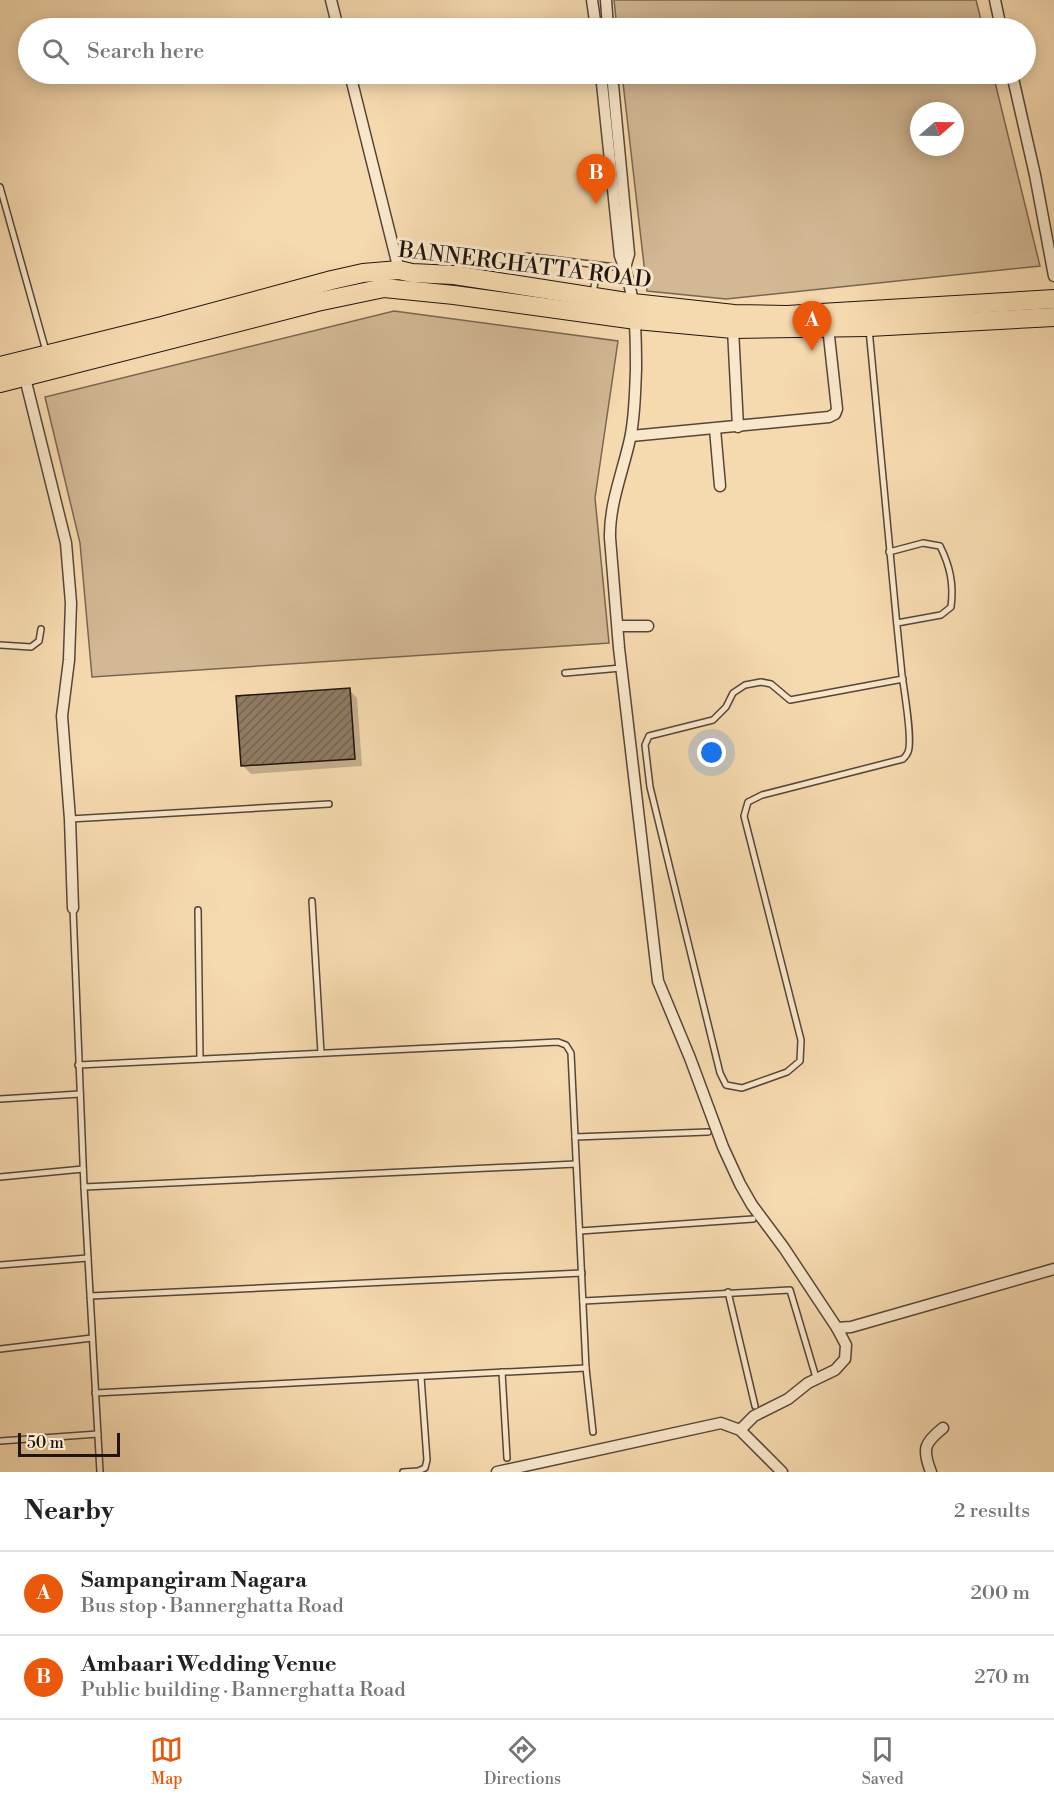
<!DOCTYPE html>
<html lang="en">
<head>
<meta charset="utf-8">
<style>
	body { margin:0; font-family:"Libre Bodoni",serif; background:#f6f6f6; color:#202124 }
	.compass { position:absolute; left:910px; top:102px; width:54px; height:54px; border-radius:50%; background:#fff; box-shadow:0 3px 15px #0003; rotate:70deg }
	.scale { position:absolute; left:18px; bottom:15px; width:102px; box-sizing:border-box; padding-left:6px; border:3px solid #20140f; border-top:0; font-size:16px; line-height:21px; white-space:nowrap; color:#20140f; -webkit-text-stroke:4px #f9e7cb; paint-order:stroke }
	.you { position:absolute; left:712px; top:753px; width:21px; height:21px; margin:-15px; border:4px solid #fff; border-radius:50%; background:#1a73e8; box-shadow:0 0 0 9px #1a73e833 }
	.badge { display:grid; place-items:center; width:39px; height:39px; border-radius:50%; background:#ea580c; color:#fff; font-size:20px; font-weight:700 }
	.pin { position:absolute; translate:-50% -50px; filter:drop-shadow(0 2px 3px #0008) }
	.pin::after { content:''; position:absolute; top:32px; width:21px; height:18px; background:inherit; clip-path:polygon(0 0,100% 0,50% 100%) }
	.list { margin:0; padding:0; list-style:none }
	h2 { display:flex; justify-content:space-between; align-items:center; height:78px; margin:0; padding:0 24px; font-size:26px }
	h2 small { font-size:20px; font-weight:400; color:#757577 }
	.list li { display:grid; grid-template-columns:39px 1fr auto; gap:18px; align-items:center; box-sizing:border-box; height:84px; padding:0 24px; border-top:2px solid #e0e0e0 }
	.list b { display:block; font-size:22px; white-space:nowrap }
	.list p { margin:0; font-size:20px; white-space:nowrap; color:#757577 }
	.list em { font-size:20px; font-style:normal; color:#757577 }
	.icon { flex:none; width:33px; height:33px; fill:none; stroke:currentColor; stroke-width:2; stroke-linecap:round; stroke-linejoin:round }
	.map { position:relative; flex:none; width:1054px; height:1472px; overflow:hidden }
	.search { position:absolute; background:#fff; box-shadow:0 3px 15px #0003; left:18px; right:18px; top:18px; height:66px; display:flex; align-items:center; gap:15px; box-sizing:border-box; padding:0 21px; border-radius:33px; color:#757577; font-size:22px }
	.sheet { height:246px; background:#fff }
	nav { display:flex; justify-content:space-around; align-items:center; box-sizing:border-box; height:84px; border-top:2px solid #e0e0e0; background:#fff; font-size:16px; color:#757577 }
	nav a { display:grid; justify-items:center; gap:3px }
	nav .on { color:#ea580c }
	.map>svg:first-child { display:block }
</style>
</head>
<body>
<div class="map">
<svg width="1054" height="1472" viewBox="0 0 1054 1472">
	<defs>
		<pattern id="building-hatch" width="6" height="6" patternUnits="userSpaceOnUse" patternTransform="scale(1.5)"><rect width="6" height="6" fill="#8f7b62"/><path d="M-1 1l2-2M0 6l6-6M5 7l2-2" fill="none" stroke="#74644f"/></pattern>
	</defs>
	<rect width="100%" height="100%" fill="#f6daaf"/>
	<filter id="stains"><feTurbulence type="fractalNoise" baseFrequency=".00333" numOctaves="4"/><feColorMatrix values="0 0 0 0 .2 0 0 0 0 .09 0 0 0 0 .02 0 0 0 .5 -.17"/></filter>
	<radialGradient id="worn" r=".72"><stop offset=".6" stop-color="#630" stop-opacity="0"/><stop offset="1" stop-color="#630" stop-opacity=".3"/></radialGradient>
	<g fill="#d2b894" stroke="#796652" stroke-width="1.5" fill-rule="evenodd">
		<path d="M614 0H976L983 28H617Z"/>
		<path d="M622 74H993L1040 266 726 299 647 291ZM919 111H955V147H919Z"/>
		<path d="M394 311 618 341 595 498 609 643 92 677 80 543 45 397Z"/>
	</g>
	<path fill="#0003" d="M349 690 357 698 362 766 251 774 243 766Z"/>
	<path fill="url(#building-hatch)" stroke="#20140f" stroke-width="1.5" d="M350 688 355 759 241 766 236 696Z"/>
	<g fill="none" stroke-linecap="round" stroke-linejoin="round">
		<defs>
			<g id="lane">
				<path d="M0 187 46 351"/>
				<path d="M526 256 623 268"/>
				<path d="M593 293 598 265"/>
				<path d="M869 329C880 445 890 560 902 675 904 690 913 741 908 752 907 755 905 757 903 759L762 795 748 802 744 816 801 1040 800 1061 787 1072 742 1088 726 1085 720 1073 650 787 645 745 649 736 713 720 726 707 733 693 745 685 761 682 771 684 790 700 903 679"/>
				<path d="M889 552 923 543 940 546C950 566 954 584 951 607L941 615 897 623"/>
				<path d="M0 645 31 647 39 641 41 629"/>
				<path d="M565 673 621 668"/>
				<path d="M70 819 329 804"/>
				<path d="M312 901 321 1053"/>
				<path d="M73 908 84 1187 100 1472"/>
				<path d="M198 910 200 1059"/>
				<path d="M78 1065 558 1042 566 1045 571 1053 586 1368 593 1432"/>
				<path d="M0 1099 80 1094"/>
				<path d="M575 1137 708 1132"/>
				<path d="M0 1177 83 1169"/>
				<path d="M84 1187 576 1164"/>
				<path d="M580 1231 753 1219"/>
				<path d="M0 1265 88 1258"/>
				<path d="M728 1292 755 1406"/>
				<path d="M90 1296 582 1273"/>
				<path d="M583 1301 790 1290 815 1374"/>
				<path d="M0 1349 92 1338"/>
				<path d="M502 1372 507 1458"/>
				<path d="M95 1393 586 1368"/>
				<path d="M0 1441 98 1434"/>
				<path d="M403 1472 418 1471 425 1468 427 1460 421 1377"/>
			</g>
			<g id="street">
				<path d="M331 0 338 28"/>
				<path d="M592 0 596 28"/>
				<path d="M606 0 608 28"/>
				<path d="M995 0 1001 28"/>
				<path d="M350 74 399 270"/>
				<path d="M601 74 620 256C636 293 636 330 636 369 635 393 635 416 630 439 623 471 609 505 610 538L619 648 658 981 690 1058 723 1147 740 1184 752 1205 784 1248 837 1328 846 1345 845 1359 835 1370 808 1383 788 1399 754 1416 740 1430"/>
				<path d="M612 74 629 254 625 268"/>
				<path d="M1012 74 1035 175 1054 276"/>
				<path d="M733 329 738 427"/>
				<path d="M24 374 66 543 71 603 69 660 62 716 70 819 73 908"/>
				<path d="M715 429 720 486"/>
				<path d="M631 436 829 417 835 414 837 409 828 327"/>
				<path d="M618 626H648"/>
				<path d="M837 1328 851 1327 1054 1269"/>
				<path d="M497 1472 721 1423 740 1430 782 1472"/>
				<path d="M931 1472C922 1449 924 1443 943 1428"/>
			</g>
			<g id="primary">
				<path d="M0 366 162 326 332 280 363 273 399 270 412 273 454 275 633 303 734 314 787 315 1054 299"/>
				<path d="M0 383 317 302 384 288 454 295 636 320 733 329 869 327 1054 317"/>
			</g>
		</defs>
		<use href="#lane" stroke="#564637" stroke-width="8"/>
		<use href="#street" stroke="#564637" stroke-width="13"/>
		<use href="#primary" stroke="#20140f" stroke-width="20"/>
		<use href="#lane" stroke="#f9e7cb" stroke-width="5"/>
		<use href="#street" stroke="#f9e7cb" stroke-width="10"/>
		<use href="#primary" stroke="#f6daaf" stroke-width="18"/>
	</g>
	<g text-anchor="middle" stroke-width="6" stroke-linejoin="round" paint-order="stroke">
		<g font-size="22" fill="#20140f" stroke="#f9e7cb">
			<text transform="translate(525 264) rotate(7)" y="8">BANNERGHATTA ROAD</text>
		</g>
	</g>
	<rect width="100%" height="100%" filter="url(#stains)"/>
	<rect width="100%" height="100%" fill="url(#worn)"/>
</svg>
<svg class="compass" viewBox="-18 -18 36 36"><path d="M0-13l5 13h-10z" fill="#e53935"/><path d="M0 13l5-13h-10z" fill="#757577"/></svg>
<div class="scale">50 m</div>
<div class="you"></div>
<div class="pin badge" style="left:812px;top:351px">A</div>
<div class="pin badge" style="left:596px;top:204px">B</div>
<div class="search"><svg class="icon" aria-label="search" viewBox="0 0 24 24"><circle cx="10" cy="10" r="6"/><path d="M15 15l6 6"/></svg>Search here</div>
</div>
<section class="sheet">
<h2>Nearby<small>2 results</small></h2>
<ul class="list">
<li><span class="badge">A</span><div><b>Sampangiram Nagara</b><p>Bus stop · Bannerghatta Road</p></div><em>200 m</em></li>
<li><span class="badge">B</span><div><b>Ambaari Wedding Venue</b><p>Public building · Bannerghatta Road</p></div><em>270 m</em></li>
</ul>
</section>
<nav>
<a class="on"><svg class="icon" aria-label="map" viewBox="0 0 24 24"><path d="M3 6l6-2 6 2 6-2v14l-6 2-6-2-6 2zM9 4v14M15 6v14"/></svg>Map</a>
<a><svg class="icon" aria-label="directions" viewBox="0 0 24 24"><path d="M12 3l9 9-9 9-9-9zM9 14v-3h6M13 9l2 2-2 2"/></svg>Directions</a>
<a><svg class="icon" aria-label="saved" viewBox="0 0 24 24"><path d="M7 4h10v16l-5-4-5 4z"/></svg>Saved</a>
</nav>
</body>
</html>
